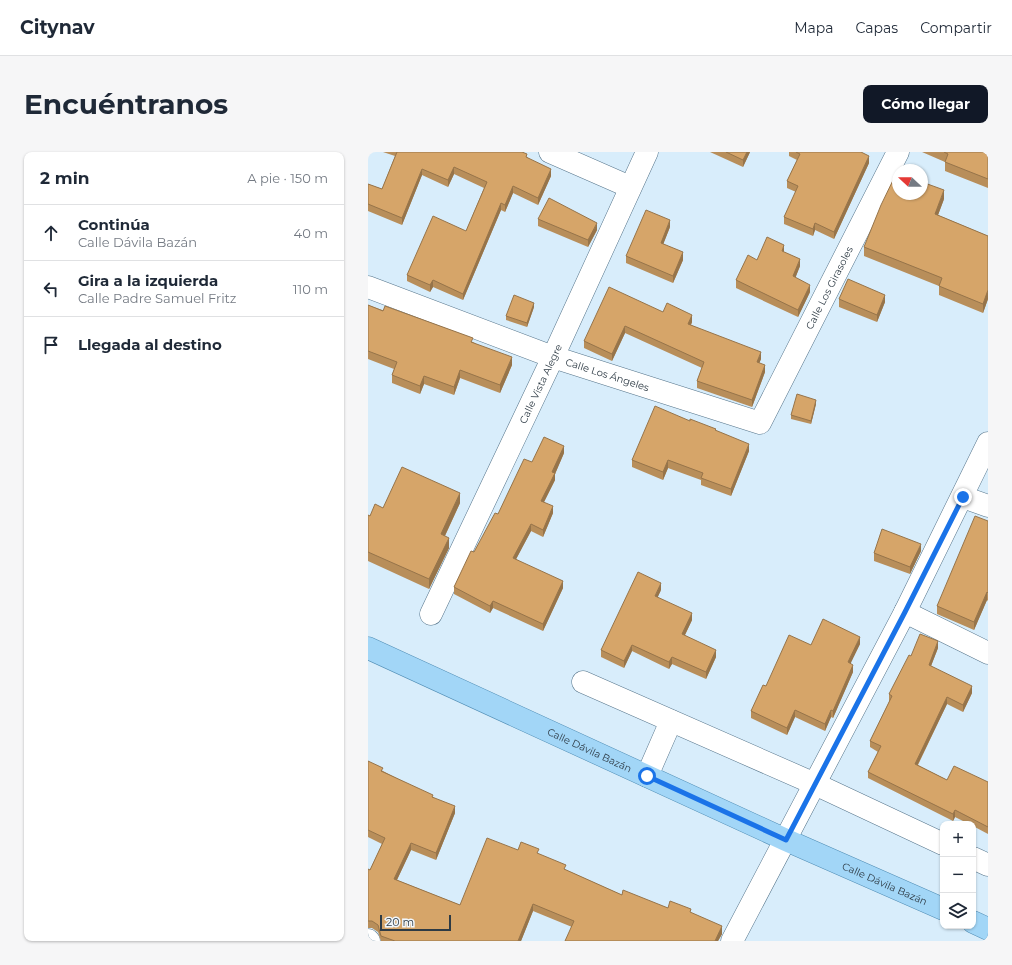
<!DOCTYPE html>
<html lang="es">
<head>
<meta charset="utf-8">
<style>
	body { margin:0; font-family:Montserrat,sans-serif; background:#f6f6f7; color:#1f2937 }
	.controls { position:absolute; right:12px; bottom:12px; display:grid; overflow:hidden; border-radius:8px; box-shadow:0 1px 3px #0004 }
	.controls button { width:36px; height:36px; display:grid; place-items:center; padding:0; border:0; border-bottom:1px solid #e0e1e3; background:#fff; color:#1f2937; font:20px sans-serif }
	.compass { position:absolute; left:524px; top:12px; width:36px; height:36px; border-radius:50%; background:#fff; box-shadow:0 1px 3px #0004; rotate:292deg }
	.scale { position:absolute; left:12px; bottom:10px; width:71px; box-sizing:border-box; padding-left:4px; border:2px solid #2e3b45; border-top:0; font-size:11px; line-height:14px; white-space:nowrap; color:#2e3b45; -webkit-text-stroke:3px #f1f7fc; paint-order:stroke }
	.stop { position:absolute; width:12px; height:12px; margin:-9px; border:3px solid #1a73e8; border-radius:50%; background:#fff }
	.stop.end { background:#1a73e8; border-color:#fff; box-shadow:0 1px 4px #0008 }
	.list { margin:0; padding:0; list-style:none }
	h2 { display:flex; justify-content:space-between; align-items:center; height:52px; margin:0; padding:0 16px; font-size:17px }
	h2 small { font-size:13px; font-weight:400; color:#747a83 }
	.list li { display:grid; grid-template-columns:26px 1fr auto; gap:12px; align-items:center; box-sizing:border-box; height:56px; padding:0 16px; border-top:1px solid #e0e1e3 }
	.list b { display:block; font-size:15px; white-space:nowrap }
	.list p { margin:0; font-size:13px; white-space:nowrap; color:#747a83 }
	.list em { font-size:13px; font-style:normal; color:#747a83 }
	.icon { flex:none; width:22px; height:22px; fill:none; stroke:currentColor; stroke-width:2; stroke-linecap:round; stroke-linejoin:round }
	.map { position:relative; flex:none; width:620px; height:789px; overflow:hidden; border-radius:8px }
	header { display:flex; align-items:center; gap:24px; box-sizing:border-box; height:56px; padding:0 20px; background:#fff; border-bottom:1px solid #e0e1e3 }
	header strong { font-size:19px }
	nav { display:flex; gap:22px; margin-inline-start:auto; font-size:14px }
	.intro { display:flex; align-items:center; justify-content:space-between; box-sizing:border-box; height:96px; padding:0 24px }
	h1 { margin:0; font-size:28px }
	.button { padding:10px 18px; border-radius:8px; background:#111827; color:#fff; font-size:14px; font-weight:700 }
	main { display:flex; gap:24px; padding:0 24px }
	aside { flex:1; background:#fff; border-radius:8px; box-shadow:0 1px 3px #0004 }
	.map>svg:first-child { display:block }
</style>
</head>
<body>
<header>
<strong>Citynav</strong>
<nav><a>Mapa</a><a>Capas</a><a>Compartir</a></nav>
</header>
<div class="intro"><h1>Encuéntranos</h1><a class="button">Cómo llegar</a></div>
<main>
<aside>
<h2>2 min<small>A pie · 150 m</small></h2>
<ul class="list">
<li><svg class="icon" aria-label="ahead" viewBox="0 0 24 24"><path d="M12 20V5M6 11l6-6 6 6"/></svg><div><b>Continúa</b><p>Calle Dávila Bazán</p></div><em>40 m</em></li>
<li><svg class="icon" aria-label="left" viewBox="0 0 24 24"><path d="M17 20v-9H6M10 6l-5 5 5 5"/></svg><div><b>Gira a la izquierda</b><p>Calle Padre Samuel Fritz</p></div><em>110 m</em></li>
<li><svg class="icon" aria-label="arrive" viewBox="0 0 24 24"><path d="M6 21V4h12l-3 4 3 4H6"/></svg><div><b>Llegada al destino</b></div></li>
</ul>
</aside>
<div class="map">
<svg width="620" height="789" viewBox="0 0 620 789">
	<rect width="100%" height="100%" fill="#d8edfb"/>
	<g fill="none" stroke-linecap="round" stroke-linejoin="round">
		<defs>
			<g id="street">
				<path d="M182 0 262 35"/>
				<path id="s1" d="M0 135 185 205 392 271 530 0"/>
				<path d="M595 345 620 354"/>
				<path d="M537 460 620 501"/>
				<path id="s2" d="M63 462 185 205 279 0"/>
				<path d="M215 530 447 632 575 692"/>
				<path d="M279 624 303 569"/>
				<path d="M605 706 620 713"/>
				<path d="M0 788 1 789"/>
				<path d="M364 789 537 460 620 291"/>
			</g>
			<g id="primary">
				<path id="s3" d="M0 496 418 688 575 757"/>
				<path d="M605 770 620 777"/>
			</g>
		</defs>
		<use href="#street" stroke="#56758b" stroke-width="23"/>
		<use href="#primary" stroke="#518eb5" stroke-width="23"/>
		<use href="#street" stroke="#fff" stroke-width="22"/>
		<use href="#primary" stroke="#a2d6f7" stroke-width="22"/>
	</g>
	<g fill="#b88e5a">
		<path d="M15 0H154L159 5 183 24 170 53 145 41 137 60 133 58 95 148 65 135 62 140 39 129V123L98 79 116 36 86 22 80 35 54 23 34 73 0 59V32L14 37 27 4Z"/>
		<path d="M342 0H382L375 15Z"/>
		<path d="M421 0H493L501 11 466 87 447 78 445 84 416 72V65L428 40 419 36V29L429 8 421 4Z"/>
		<path d="M554 0H620V36L577 19V10Z"/>
		<path d="M576 47 570 63 620 84V147L615 161 571 143V134L496 104V95Z"/>
		<path d="M170 67 229 78 220 95 170 74Z"/>
		<path d="M302 75 295 92 315 108 305 131 258 111V104Z"/>
		<path d="M416 100 432 114 427 126 442 140 430 165 368 136V128L389 108Z"/>
		<path d="M471 147 517 150 509 170 471 155Z"/>
		<path d="M0 153 105 190 144 213 132 241 92 226 86 243 56 232 52 242 24 231V223L26 217 0 207Z"/>
		<path d="M166 155 159 175 138 168V164Z"/>
		<path d="M295 160 324 170 323 173 393 207 391 211 397 220 384 255 329 236V229L334 216 257 181 244 209 216 196V189Z"/>
		<path d="M448 252 443 272 423 267V263Z"/>
		<path d="M322 269 348 279 381 299 363 344 333 333V328L300 316 295 328 264 315V308Z"/>
		<path d="M196 301 187 322V328L176 350 185 361 175 385 163 379 148 407 195 436 175 479 125 456 122 461 86 442V435L106 400 130 362 164 310Z"/>
		<path d="M92 351 77 384 81 396 61 437 0 409V363L2 364 15 356Z"/>
		<path d="M620 369V449L619 448 606 478 569 462V454Z"/>
		<path d="M553 399 542 422 506 409V401Z"/>
		<path d="M293 438 289 446 324 468 317 483 348 505 338 527 304 512 301 517 264 499 256 516 233 505V498Z"/>
		<path d="M492 492 482 511 485 520 465 566 463 565 457 579 427 565 419 583 383 566V559L398 534 443 493Z"/>
		<path d="M570 496 563 514 604 541 595 560 579 552 550 613 579 628 620 630V682L605 674V672H601L587 665 585 669 500 626V620L510 600 502 595V589L521 550V542L543 504Z"/>
		<path d="M0 609 15 619 65 645 87 661 68 708 43 698 29 728 92 753 150 698 171 702 198 718 254 743 300 756 323 761 354 782 350 789H197L204 775 165 759 153 789H13L10 780 4 776H0V717L2 718 14 692 0 685Z"/>
	</g>
	<g fill="#96744a">
		<path d="M379 0H382L375 15V8Z"/>
		<path d="M501 4V11L466 87V80Z"/>
		<path d="M86 15V22L80 35V28Z"/>
		<path d="M54 17V23L34 73V66Z"/>
		<path d="M183 17V24L170 53V46Z"/>
		<path d="M145 34V41L137 60V53Z"/>
		<path d="M576 38V47L567 71V62Z"/>
		<path d="M133 51V58L95 148V142Z"/>
		<path d="M302 68V75L293 98V91Z"/>
		<path d="M229 71V78L220 95V88Z"/>
		<path d="M447 71V78L445 84V77Z"/>
		<path d="M416 93V100L414 99Z"/>
		<path d="M315 100V108L305 131V124Z"/>
		<path d="M432 107V114L425 132V124Z"/>
		<path d="M65 128V135L62 140V133Z"/>
		<path d="M442 133V140L430 165V158Z"/>
		<path d="M620 138V147L615 161V152Z"/>
		<path d="M517 143V150L509 170V163Z"/>
		<path d="M166 151V155L159 175V171Z"/>
		<path d="M324 163V170L320 179V172Z"/>
		<path d="M257 174V181L244 209V202Z"/>
		<path d="M393 200V207L389 217V210Z"/>
		<path d="M144 205V213L132 241V233Z"/>
		<path d="M397 213V220L384 255V248Z"/>
		<path d="M92 218V226L86 243V235Z"/>
		<path d="M56 224V232L52 242V234Z"/>
		<path d="M448 248V252L443 272V269Z"/>
		<path d="M381 292V299L363 344V337Z"/>
		<path d="M196 294V301L187 322V328L173 356V349L184 320Z"/>
		<path d="M300 308V316L295 328V320Z"/>
		<path d="M92 341V351L73 392V382Z"/>
		<path d="M185 354V361L175 385V378Z"/>
		<path d="M163 372V379L145 413V406Z"/>
		<path d="M81 386V396L61 437V427Z"/>
		<path d="M553 392V399L542 422V415Z"/>
		<path d="M195 429V436L175 479V472Z"/>
		<path d="M293 431V438L287 451V444Z"/>
		<path d="M619 440V448L606 478V470Z"/>
		<path d="M125 449V456L122 461V454Z"/>
		<path d="M324 461V468L314 489V482Z"/>
		<path d="M492 485V492L480 517V510Z"/>
		<path d="M570 489V496L561 519V513Z"/>
		<path d="M264 493V499L256 516V509Z"/>
		<path d="M348 498V505L338 527V520Z"/>
		<path d="M304 505V512L301 517V510Z"/>
		<path d="M485 513V520L465 566V559Z"/>
		<path d="M604 534V541L595 560V553Z"/>
		<path d="M579 545V552L547 618V612Z"/>
		<path d="M427 558V565L419 583V576Z"/>
		<path d="M463 558V565L457 579V572Z"/>
		<path d="M87 654V661L68 708V701Z"/>
		<path d="M587 658V665L585 669V662Z"/>
		<path d="M43 691V698L26 734V727Z"/>
		<path d="M165 752V759L153 789H150Z"/>
		<path d="M354 774V782L350 789H347Z"/>
	</g>
	<g fill="#d6a569" stroke="#96744a">
		<path d="M29 0H154L159 2 158 5 183 17 170 46 145 34 137 53 133 51 95 142 65 128 62 133 39 123 65 64 98 79 119 30 86 15 80 28 54 17 34 66 0 52V32L14 37Z"/>
		<path d="M358 0H379L375 8Z"/>
		<path d="M428 0H493L501 4 466 80 447 71 445 77 416 65 430 34 419 29 432 2Z"/>
		<path d="M576 0H620V27L577 10 580 2Z"/>
		<path d="M529 20H530V42H554V30L576 38 567 62 620 84V138L615 152 571 134 574 126 496 95 513 53Z"/>
		<path d="M181 46 229 71 220 88 170 67Z"/>
		<path d="M278 58 302 68 293 91 315 100 305 124 258 104Z"/>
		<path d="M399 85 416 93 414 99 432 107 425 124 442 133 430 158 368 128 380 103 389 108Z"/>
		<path d="M480 127 517 143 509 163 471 147Z"/>
		<path d="M241 135 295 160 299 151 324 163 320 172 393 200 389 210 397 213 384 248 329 229 336 210 257 174 244 202 216 189Z"/>
		<path d="M146 143 166 151 159 171 138 164Z"/>
		<path d="M0 153 15 159 17 154 105 186 103 190 144 205 132 233 92 218 86 235 56 224 52 234 24 223 29 210 0 199Z"/>
		<path d="M429 242 448 248 443 269 423 263Z"/>
		<path d="M287 254 322 269V267L348 277 347 278 381 292 363 337 333 326 335 321 300 308 295 320 264 308Z"/>
		<path d="M176 285 196 294 184 320 187 321 173 349 185 354 175 378 163 372 145 406 195 429 175 472 125 449 122 454 86 435 103 399 106 400 127 361 130 362 156 307 164 310Z"/>
		<path d="M34 315 92 341 73 382 81 386 61 427 0 400V363L2 364 7 352 15 356Z"/>
		<path d="M607 364 620 369V441L619 440 606 470 569 454Z"/>
		<path d="M514 377 553 392 542 415 506 401Z"/>
		<path d="M270 420 293 431 287 444 324 461 314 482 348 498 338 520 304 505 301 510 264 493 256 509 233 498Z"/>
		<path d="M455 467 492 485 480 510 485 513 465 559 463 558 457 572 427 558 419 576 383 559 395 533 398 534 421 483 443 493Z"/>
		<path d="M552 482 570 489 561 513 604 534 595 553 579 545 547 612 579 628 586 614 620 630V675L587 658 585 662 500 620 513 594 502 589 524 544 521 542 541 503 543 504Z"/>
		<path d="M0 609 15 616 13 619 65 643 64 645 87 654 68 701 43 691 26 727 92 753 119 686 150 698 153 690 171 697 169 701 198 713 196 717 254 743 255 738 300 756 302 749 323 757 322 760 354 774 347 789H197L206 769 165 752 150 789H27L13 784 10 773 4 769H0V717L2 718 17 686 0 678Z"/>
	</g>
	<g fill="none" stroke-linecap="round" stroke-linejoin="round">
		<path stroke="#1a73e8" stroke-width="5" d="M279 624 418 688 537 460 595 345"/>
	</g>
	<g text-anchor="middle" stroke-width="3.5" stroke-linejoin="round" paint-order="stroke">
		<g font-size="10" fill="#2e3b45" stroke="#f1f7fc">
			<text dy="4" stroke="none"><textPath href="#s1" startOffset="567">Calle Los Girasoles</textPath></text>
			<text dy="4" stroke="none"><textPath href="#s1" startOffset="255">Calle Los Ángeles</textPath></text>
			<text dy="4" stroke="none"><textPath href="#s2" startOffset="255">Calle Vista Alegre</textPath></text>
			<text dy="4" stroke="none"><textPath href="#s3" startOffset="244">Calle Dávila Bazán</textPath></text>
			<text dy="4" stroke="none"><textPath href="#s3" startOffset="568">Calle Dávila Bazán</textPath></text>
		</g>
	</g>
</svg>
<div class="controls">
<button>+</button>
<button>−</button>
<button><svg class="icon" aria-label="layers" viewBox="0 0 24 24"><path d="M12 4l9 5-9 5-9-5zM3 14l9 5 9-5"/></svg></button>
</div>
<svg class="compass" viewBox="-18 -18 36 36"><path d="M0-13l5 13h-10z" fill="#e53935"/><path d="M0 13l5-13h-10z" fill="#747a83"/></svg>
<div class="scale">20 m</div>
<div class="stop" style="left:279px;top:624px"></div>
<div class="stop end" style="left:595px;top:345px"></div>
</div>
</main>
</body>
</html>
